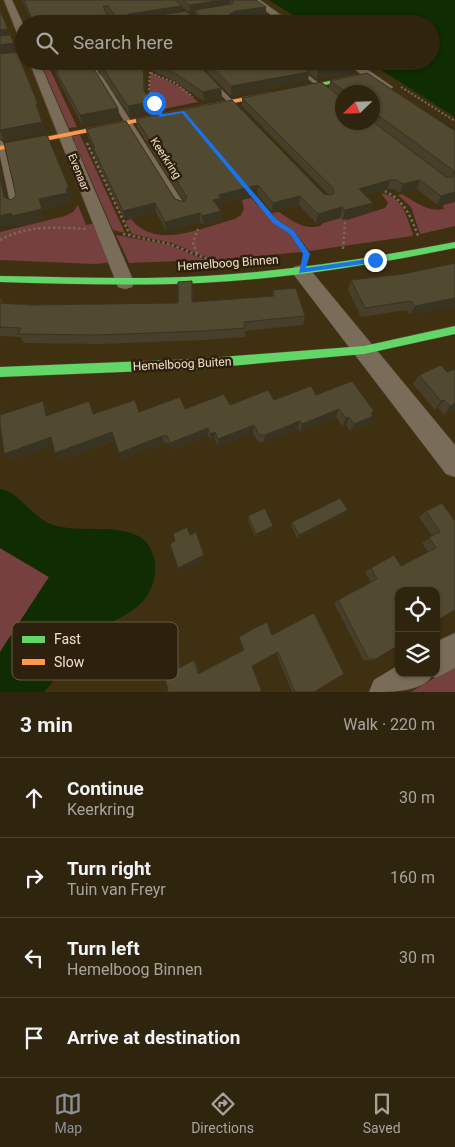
<!DOCTYPE html>
<html lang="en">
<head>
<meta charset="utf-8">
<style>
	body { margin:0; font-family:Roboto,sans-serif; background:#3b301c; color:#f1f3f6 }
	.controls { position:absolute; right:15px; bottom:15px; display:grid; overflow:hidden; border-radius:10px; box-shadow:0 1px 4px #0004 }
	.controls button { width:45px; height:45px; display:grid; place-items:center; padding:0; border:0; border-bottom:1px solid #4a412e; background:#2f240e; color:#f1f3f6; font:25px sans-serif }
	.compass { position:absolute; left:335px; top:85px; width:45px; height:45px; border-radius:50%; background:#2f240e; box-shadow:0 1px 4px #0004; rotate:247deg }
	.stop { position:absolute; width:15px; height:15px; margin:-11px; border:4px solid #1a73e8; border-radius:50%; background:#fff }
	.stop.end { background:#1a73e8; border-color:#fff; box-shadow:0 1px 5px #0008 }
	.list { margin:0; padding:0; list-style:none }
	h2 { display:flex; justify-content:space-between; align-items:center; height:65px; margin:0; padding:0 20px; font-size:21px }
	h2 small { font-size:16px; font-weight:400; color:#a7a49e }
	.list li { display:grid; grid-template-columns:32px 1fr auto; gap:15px; align-items:center; box-sizing:border-box; height:80px; padding:0 20px; border-top:1px solid #4a412e }
	.list b { display:block; font-size:19px; white-space:nowrap }
	.list p { margin:0; font-size:16px; white-space:nowrap; color:#a7a49e }
	.list em { font-size:16px; font-style:normal; color:#a7a49e }
	.icon { flex:none; width:28px; height:28px; fill:none; stroke:currentColor; stroke-width:2; stroke-linecap:round; stroke-linejoin:round }
	.map { position:relative; flex:none; width:455px; height:692px; overflow:hidden }
	.search { position:absolute; background:#2f240e; box-shadow:0 1px 4px #0004; left:15px; right:15px; top:15px; height:55px; display:flex; align-items:center; gap:12px; box-sizing:border-box; padding:0 18px; border-radius:28px; color:#a7a49e; font-size:19px }
	.sheet { height:385px; background:#2f240e }
	nav { display:flex; justify-content:space-around; align-items:center; box-sizing:border-box; height:70px; border-top:1px solid #4a412e; background:#2f240e; font-size:14px; color:#a7a49e }
	nav a { display:grid; justify-items:center; gap:2px }
	nav .on { color:#8c9099 }
	.map>svg:first-child { display:block }
</style>
</head>
<body>
<div class="map">
<svg width="455" height="692" viewBox="0 0 455 692">
	<rect width="100%" height="100%" fill="#3f3012"/>
	<g fill="#76403f">
		<path d="M40 61H46L77 127 69 128Z"/>
		<path d="M151 73 182 88 198 102 158 110 149 89Z"/>
		<path d="M80 135 125 233 113 230 72 136Z"/>
		<path d="M381 193C403 197 406 215 413 234L412 236 309 251 294 231 277 222 272 213 279 212C292 221 304 230 320 226L323 223 344 217 347 220 385 208 388 203Z"/>
		<path d="M402 194C414 201 429 213 444 209L443 205 455 202V226L420 234 411 207 398 195Z"/>
		<path d="M251 198 273 221 289 232 302 252 213 260 172 243 132 234 125 221 131 219C156 251 203 227 235 219L241 215 244 209 242 200Z"/>
		<path d="M78 205 86 225 97 223 113 262 95 264 0 260V232L65 216 73 212Z"/>
		<path d="M116 235 170 245 205 260 129 263Z"/>
		<path d="M0 548 49 577 0 652Z"/>
		<path d="M455 665V692H411Z"/>
	</g>
	<g fill="#0f2c02">
		<path d="M269 0H455V117L367 61H431V24H307Z"/>
		<path d="M0 489C19 491 33 519 53 525 79 533 110 524 136 535 147 539 151 548 154 558 156 565 155 573 154 580 145 615 114 615 91 637 73 653 60 674 44 692H0V652L49 577 0 548Z"/>
	</g>
	<g fill="none" stroke-linecap="round" stroke-linejoin="round">
		<defs>
			<g id="lane">
				<path d="M88 61H93L99 74H95Z"/>
				<path d="M285 61H290L342 101V105Z"/>
				<path d="M99 74 102 76 186 207 185 209H182L178 207 96 76Z"/>
				<path d="M211 83H215L238 106V108H234L211 85Z"/>
				<path d="M0 140 3 142 19 207 15 209 11 207 0 156Z"/>
			</g>
			<g id="street">
				<path d="M4 0H12L24 26V41L19 38Z"/>
				<path d="M250 0H260L294 24H284Z"/>
				<path d="M29 61H39L134 282 132 287 125 289 118 287 116 282Z"/>
				<path d="M342 61H355L393 87 391 89H383Z"/>
				<path d="M301 265 308 267 455 445V477L446 474 294 275 292 271 294 267Z"/>
				<path d="M455 633V668L436 678 432 676C422 692 391 692 369 692L374 680 399 665V673H436V642Z"/>
			</g>
			<g id="fast">
				<path d="M367 73 369 74V76L271 96 268 94Z"/>
				<path d="M455 242V248C371 265 286 279 200 283 134 286 67 284 0 282V276C68 277 136 280 204 276 289 271 372 258 455 242Z"/>
				<path d="M455 326V334L364 354 196 369 0 377V367L196 359 364 346Z"/>
			</g>
			<path id="slow" d="M271 92 273 93V95L0 150V146Z"/>
		</defs>
		<use href="#lane" stroke="#524834" stroke-width="1"/>
		<use href="#street" stroke="#524834" stroke-width="1"/>
		<use href="#fast" stroke="#524834" stroke-width="1"/>
		<use href="#slow" stroke="#524834" stroke-width="1"/>
		<g stroke="#756a56" stroke-width="2" stroke-dasharray="2 2" stroke-linecap="butt">
			<path d="M150 72 149 89 155 104"/>
			<path d="M151 73 175 83 193 97"/>
			<path d="M401 87 455 121"/>
		</g>
		<g stroke="#756a56" stroke-width="2.5" stroke-dasharray="2.5 2.5" stroke-linecap="butt">
			<path d="M87 143 130 235"/>
			<path d="M380 189C403 198 410 214 418 236"/>
			<path d="M251 193 275 222 292 232 306 254"/>
			<path d="M123 234 170 244 212 261"/>
			<path d="M0 240C26 225 58 227 87 229"/>
			<path d="M343 249 345 222"/>
			<path d="M197 254 193 242 198 229"/>
		</g>
		<use href="#lane" fill="#796c58" fill-rule="evenodd"/>
		<use href="#street" fill="#796c58" fill-rule="evenodd"/>
		<use href="#fast" fill="#63d668" fill-rule="evenodd"/>
		<use href="#slow" fill="#ff974d" fill-rule="evenodd"/>
	</g>
	<g fill="#473f2a" fill-rule="evenodd">
		<path d="M22 0H256L266 15 257 16 293 24H33ZM179 4 190 13 195 12V17L194 18 181 12ZM107 14H109L112 17H108Z"/>
		<path d="M0 10 41 114H39L46 132 4 140 0 139Z"/>
		<path d="M50 61H89L118 108 120 118 82 125 62 87Z"/>
		<path d="M95 61H195L221 88 222 98 204 101 174 81 144 67 145 92 150 102 151 111 130 116 100 73Z"/>
		<path d="M197 61H350L353 63 351 72 317 79 309 73 308 81 231 96Z"/>
		<path d="M367 73 455 131V200L437 205 417 189 400 193 394 189H387L366 195 373 203 371 212 343 220 340 217 316 223 299 205 272 212 257 194 221 203V207H219L221 211V220L203 225 200 222 166 231 156 212 125 220 95 157 93 148 88 137 86 129 126 121 175 199 184 202 137 127 136 119 232 100 324 194 329 195 242 106V98L321 82 329 88 330 81ZM342 92H372V121L447 177H446L372 121V122H342Z"/>
		<path d="M455 263 410 315 407 310 361 317 348 290 351 280 403 274Z"/>
		<path d="M192 281 193 302 272 296 273 290 305 316 303 325 245 331V337L204 340 100 344 24 343 20 337 0 336V298L3 303 31 305 178 303Z"/>
		<path d="M419 375 455 410 444 415 438 408 435 410 413 384Z"/>
		<path d="M316 395 372 415 369 424 350 431 346 425 342 426 336 417 300 432 298 429 264 442H258L253 433 218 447 215 440 211 441 208 436 172 450 169 443H164L122 460 119 453 115 440 60 460 53 445 10 461 2 438 0 439V405L3 408 4 414 43 401 48 409 49 414 93 409 94 414 139 412 185 409 274 400Z"/>
		<path d="M442 503 436 591 374 660 368 661 367 660 364 661 334 603 338 600 371 582 365 572 371 568 401 566 428 552 422 543 432 536 419 517 426 511Z"/>
		<path d="M346 513 297 538 291 525 292 522Z"/>
		<path d="M248 516 273 526 272 529 255 537 248 520Z"/>
		<path d="M272 635 314 692H292L276 653 252 667 168 690 175 648 181 667 196 661 199 673 243 650 239 639V637Z"/>
	</g>
	<g fill="#393322">
		<path d="M224 0H230V7L195 10V12L190 13 189 5Z"/>
		<path d="M181 6V14L130 22 127 16 128 14Z"/>
		<path d="M266 7V15L235 19 230 22V14L235 11Z"/>
		<path d="M8 29 11 38 0 39V30Z"/>
		<path d="M14 43 16 51 0 55V45Z"/>
		<path d="M143 61 144 67 145 100 144 90Z"/>
		<path d="M353 63 351 72 317 79 318 70Z"/>
		<path d="M309 72 308 81 231 96V86Z"/>
		<path d="M221 88 222 98 204 101 203 92Z"/>
		<path d="M150 102 151 111 130 116 128 106Z"/>
		<path d="M36 104H38L41 114H39Z"/>
		<path d="M118 108 120 118 82 125 80 115Z"/>
		<path d="M42 122 46 132 4 140 0 130Z"/>
		<path d="M0 165 9 207 4 197 0 176Z"/>
		<path d="M390 180 387 189 356 198 359 189Z"/>
		<path d="M420 180 417 189 400 193 403 184Z"/>
		<path d="M258 185 257 194 221 203V207L213 209V200L218 195Z"/>
		<path d="M66 188H69L72 198 69 199 71 203 43 210 46 220 17 227 16 224 0 228V216Z"/>
		<path d="M455 192V200L437 205 441 196Z"/>
		<path d="M300 196 299 205 272 212 273 203Z"/>
		<path d="M155 203 156 212 125 220 123 211Z"/>
		<path d="M373 203 371 212 343 220 345 210Z"/>
		<path d="M342 207 340 217 316 223 318 214Z"/>
		<path d="M221 211V220L203 225 202 216Z"/>
		<path d="M200 213V222L166 231 165 222Z"/>
		<path d="M455 298V307L410 315 415 306Z"/>
		<path d="M444 400 438 408 435 410 441 401Z"/>
		<path d="M43 401 48 409 51 423 46 416Z"/>
		<path d="M89 401 93 409 97 422 93 414Z"/>
		<path d="M455 404V410L444 415 450 406Z"/>
		<path d="M0 405 3 408 7 436 0 439Z"/>
		<path d="M339 409 336 417 300 432 302 424Z"/>
		<path d="M374 411 371 416H373L369 424 350 431 354 424Z"/>
		<path d="M349 417 346 425 342 426 346 418Z"/>
		<path d="M300 421 298 429 264 442 265 435Z"/>
		<path d="M254 425 253 433 218 447V439Z"/>
		<path d="M208 428V436L172 450 170 443Z"/>
		<path d="M112 432 116 439 60 460 55 453Z"/>
		<path d="M215 432V440L211 441 210 434Z"/>
		<path d="M162 436 164 443 122 460 119 453Z"/>
		<path d="M51 437 56 444 10 461 4 454Z"/>
		<path d="M348 510 346 513 297 538 299 535Z"/>
		<path d="M273 526 272 529 255 537 256 534Z"/>
		<path d="M204 555 205 560 179 572 178 568Z"/>
		<path d="M173 646 175 648 181 669 179 668Z"/>
	</g>
	<g fill="#524931" stroke="#393322" fill-rule="evenodd">
		<path d="M24 0H176L181 6 128 14 127 16 129 18H142L186 11 194 18 200 17 195 10 232 4 234 2 231 0H256L266 7 235 11 230 14V17L280 15 293 24H34ZM103 6H108L115 16 114 18 108 17Z"/>
		<path d="M183 0H224L189 5Z"/>
		<path d="M0 10 8 29 0 30Z"/>
		<path d="M10 35 14 43 0 45V36Z"/>
		<path d="M17 52 38 104H36L42 122 0 130V54Z"/>
		<path d="M52 61H89L118 108 80 115 59 77Z"/>
		<path d="M98 61H143L144 90 150 102 128 106Z"/>
		<path d="M150 61H195L221 88 203 92 173 72Z"/>
		<path d="M206 61H295L309 72 231 86Z"/>
		<path d="M306 61H350L353 63 318 70Z"/>
		<path d="M367 73 455 131V192L441 196 420 180 403 184 397 180H390L359 189 373 203 345 210 342 207 318 214 300 196 273 203 258 185 218 195 221 198 213 200 221 211 202 216 200 213 165 222 155 203 123 211 93 148H95L86 129 126 121 175 199 184 202 187 197 136 119 232 100 324 194 332 195 334 193 333 188 242 98 321 82 342 98V122H372V121L446 177H454V171L374 112H372V92H345V91L330 81Z"/>
		<path d="M47 135 69 188H66L67 193 39 199 42 209 12 216 11 213 0 216V176L4 197 11 200 16 196 4 143Z"/>
		<path d="M455 263V298L415 306 411 301 365 308 351 280 403 274Z"/>
		<path d="M192 281V302L274 296 273 290 296 288 305 316 244 322 245 328 203 331 97 335 18 334 21 328 0 327V303L31 305 178 303V282Z"/>
		<path d="M441 365 447 372 455 369V404L450 406 444 400 441 401 419 375Z"/>
		<path d="M352 381 374 411 371 413 373 416 354 424 349 417 346 418 339 409 302 424 300 421 265 435H259L254 425 218 439 215 432 210 434 208 428 170 443 167 436H162L119 453 112 432 55 453 51 437 4 454 0 423V415L43 401 46 416 89 401 93 414 135 400 139 412 180 397 185 409 224 394 230 405 268 390 274 400 311 386 316 395Z"/>
		<path d="M340 498 348 510 299 535 292 522Z"/>
		<path d="M442 503 455 521V610L436 621V591H399V645L374 660 373 658 369 660 338 600 377 579 371 568 394 555 401 566 436 548 429 537 440 532 426 511Z"/>
		<path d="M265 508 273 526 256 534 248 516Z"/>
		<path d="M187 527 190 535 196 532 204 555 178 568 170 544 175 541 173 534Z"/>
		<path d="M314 613 344 674 314 692H295L278 652 252 666 262 692H165L168 690 158 654 173 646 179 668 194 660 198 674 244 650 239 637 253 629 267 622 272 635Z"/>
	</g>
	<path fill="#1a73e8" d="M154 101 163 114 184 111 277 220 294 231 310 254 306 268 375 258 378 260 377 262 299 273 303 254 290 234 273 223 182 113 160 117 152 103Z"/>
	<g text-anchor="middle" stroke-width="5" stroke-linejoin="round" paint-order="stroke">
		<g font-size="11" fill="#f2e1c9" stroke="#2d210d">
			<text transform="translate(166 158) rotate(57)" y="4">Keerkring</text>
			<text transform="translate(79 172) rotate(68)" y="4">Evenaar</text>
		</g>
		<g font-size="12" fill="#f2e1c9" stroke="#2d210d">
			<text transform="translate(228 263) rotate(-4)" y="4">Hemelboog Binnen</text>
			<text transform="translate(182 364) rotate(-3)" y="4">Hemelboog Buiten</text>
		</g>
	</g>
	<rect x="12" y="622" width="166" height="58" rx="8" fill="#2d210d" stroke="#685b45" stroke-width="1"/>
	<rect x="22" y="636" width="23" height="7" fill="#63d668"/>
	<rect x="22" y="659" width="23" height="6" fill="#ff974d"/>
	<g font-size="14" fill="#f2e1c9">
		<text x="54" y="644">Fast</text>
		<text x="54" y="667">Slow</text>
	</g>
</svg>
<div class="controls">
<button><svg class="icon" aria-label="locate" viewBox="0 0 24 24"><circle cx="12" cy="12" r="6"/><path d="M12 2v4M12 18v4M2 12h4M18 12h4"/></svg></button>
<button><svg class="icon" aria-label="layers" viewBox="0 0 24 24"><path d="M12 4l9 5-9 5-9-5zM3 14l9 5 9-5"/></svg></button>
</div>
<svg class="compass" viewBox="-18 -18 36 36"><path d="M0-13l5 13h-10z" fill="#e53935"/><path d="M0 13l5-13h-10z" fill="#a7a49e"/></svg>
<div class="stop" style="left:154px;top:103px"></div>
<div class="stop end" style="left:375px;top:260px"></div>
<div class="search"><svg class="icon" aria-label="search" viewBox="0 0 24 24"><circle cx="10" cy="10" r="6"/><path d="M15 15l6 6"/></svg>Search here</div>
</div>
<section class="sheet">
<h2>3 min<small>Walk · 220 m</small></h2>
<ul class="list">
<li><svg class="icon" aria-label="ahead" viewBox="0 0 24 24"><path d="M12 20V5M6 11l6-6 6 6"/></svg><div><b>Continue</b><p>Keerkring</p></div><em>30 m</em></li>
<li><svg class="icon" aria-label="right" viewBox="0 0 24 24"><path d="M7 20v-9h11M14 6l5 5-5 5"/></svg><div><b>Turn right</b><p>Tuin van Freyr</p></div><em>160 m</em></li>
<li><svg class="icon" aria-label="left" viewBox="0 0 24 24"><path d="M17 20v-9H6M10 6l-5 5 5 5"/></svg><div><b>Turn left</b><p>Hemelboog Binnen</p></div><em>30 m</em></li>
<li><svg class="icon" aria-label="arrive" viewBox="0 0 24 24"><path d="M6 21V4h12l-3 4 3 4H6"/></svg><div><b>Arrive at destination</b></div></li>
</ul>
</section>
<nav>
<a class="on"><svg class="icon" aria-label="map" viewBox="0 0 24 24"><path d="M3 6l6-2 6 2 6-2v14l-6 2-6-2-6 2zM9 4v14M15 6v14"/></svg>Map</a>
<a><svg class="icon" aria-label="directions" viewBox="0 0 24 24"><path d="M12 3l9 9-9 9-9-9zM9 14v-3h6M13 9l2 2-2 2"/></svg>Directions</a>
<a><svg class="icon" aria-label="saved" viewBox="0 0 24 24"><path d="M7 4h10v16l-5-4-5 4z"/></svg>Saved</a>
</nav>
</body>
</html>
